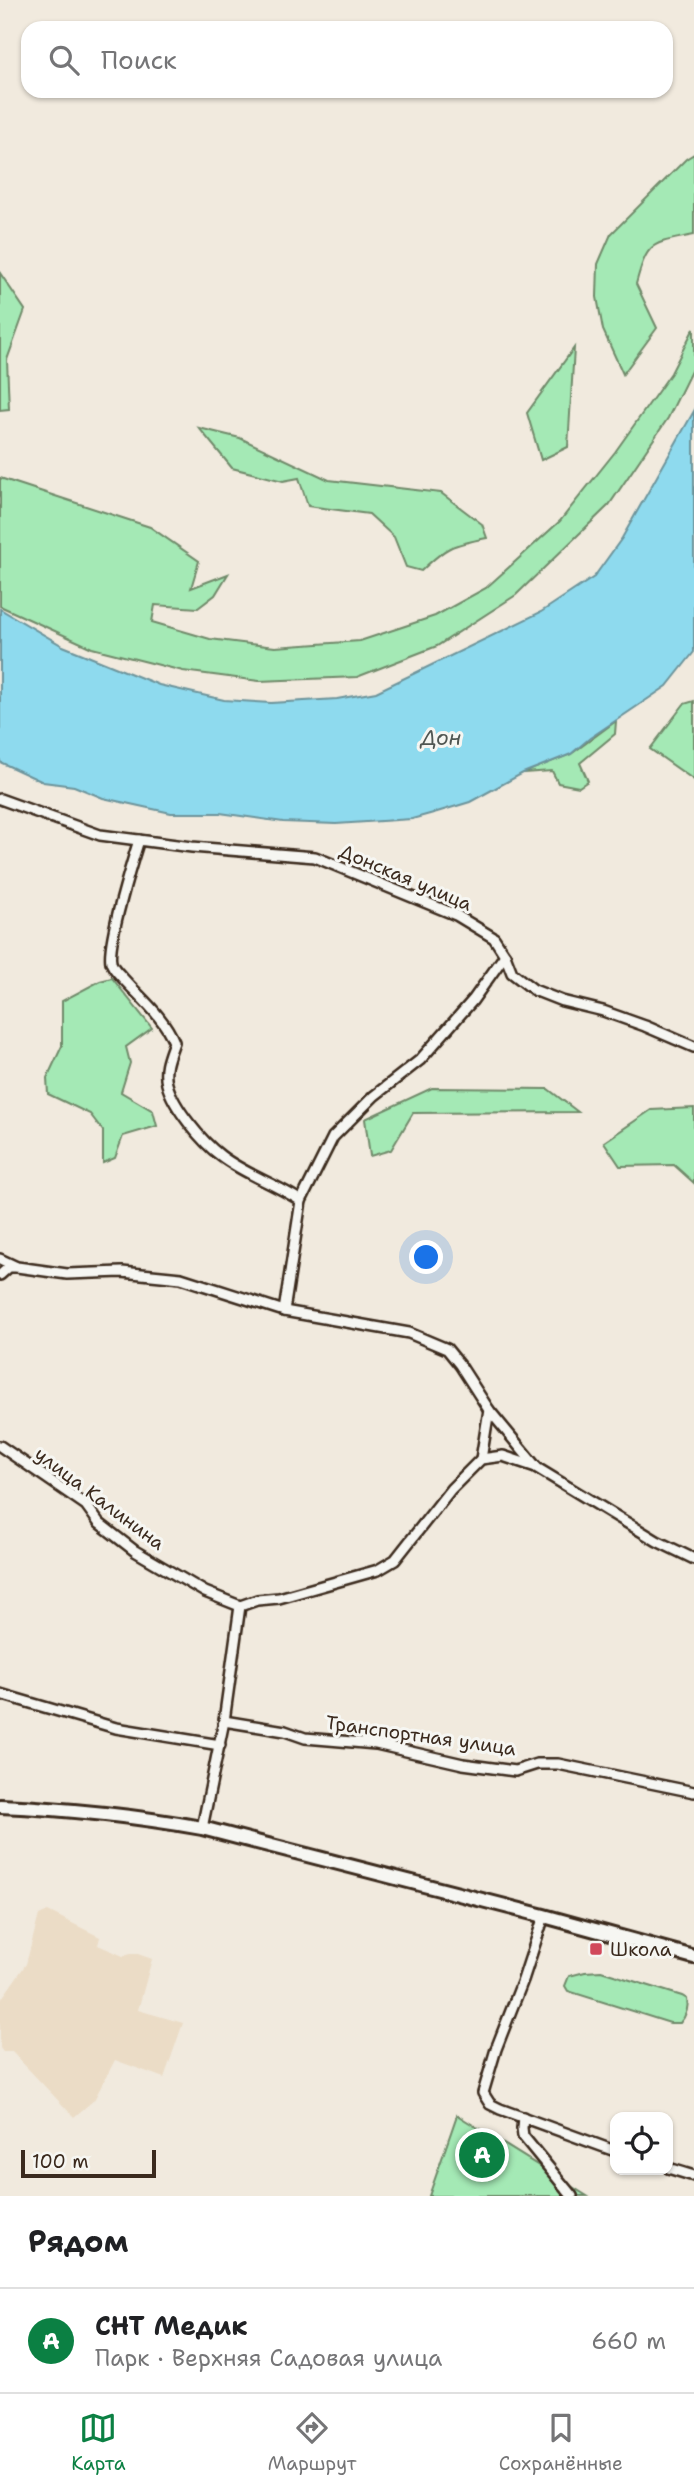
<!DOCTYPE html>
<html lang="ru">
<head>
<meta charset="utf-8">
<style>
	body { margin:0; font-family:"Shantell Sans",sans-serif; background:#f2f2f2; color:#202124 }
	.controls { position:absolute; right:21px; bottom:21px; display:grid; overflow:hidden; border-radius:14px; box-shadow:0 2px 5px #0004 }
	.controls button { width:63px; height:63px; display:grid; place-items:center; padding:0; border:0; border-bottom:2px solid #e0e0e0; background:#fff; color:#202124; font:35px sans-serif }
	.scale { position:absolute; left:21px; bottom:18px; width:135px; box-sizing:border-box; padding-left:7px; border:4px solid #3b2a1e; border-top:0; font-size:19px; line-height:24px; white-space:nowrap; color:#3b2a1e; -webkit-text-stroke:5px #f6f6f2; paint-order:stroke }
	.you { position:absolute; left:427px; top:1258px; width:24px; height:24px; margin:-18px; border:5px solid #fff; border-radius:50%; background:#1a73e8; box-shadow:0 0 0 10px #1a73e833 }
	.badge { display:grid; place-items:center; width:46px; height:46px; border-radius:50%; background:#0b8043; color:#fff; font-size:23px; font-weight:700 }
	.pin { position:absolute; translate:-50% -50%; border:4px solid #fff; box-shadow:0 2px 7px #0006 }
	.list { margin:0; padding:0; list-style:none }
	h2 { display:flex; justify-content:space-between; align-items:center; height:91px; margin:0; padding:0 28px; font-size:30px }
	h2 small { font-size:23px; font-weight:400; color:#757577 }
	.list li { display:grid; grid-template-columns:46px 1fr auto; gap:21px; align-items:center; box-sizing:border-box; height:105px; padding:0 28px; border-top:2px solid #e0e0e0 }
	.list b { display:block; font-size:26px; white-space:nowrap }
	.list p { margin:0; font-size:23px; white-space:nowrap; color:#757577 }
	.list em { font-size:23px; font-style:normal; color:#757577 }
	.icon { flex:none; width:38px; height:38px; fill:none; stroke:currentColor; stroke-width:2; stroke-linecap:round; stroke-linejoin:round }
	.map { position:relative; flex:none; width:694px; height:2196px; overflow:hidden }
	.search { position:absolute; background:#fff; box-shadow:0 2px 5px #0004; left:21px; right:21px; top:21px; height:77px; display:flex; align-items:center; gap:18px; box-sizing:border-box; padding:0 24px; border-radius:21px; color:#757577; font-size:26px }
	.sheet { height:196px; background:#fff }
	nav { display:flex; justify-content:space-around; align-items:center; box-sizing:border-box; height:98px; border-top:2px solid #e0e0e0; background:#fff; font-size:19px; color:#757577 }
	nav a { display:grid; justify-items:center; gap:4px }
	nav .on { color:#0b8043 }
	.map>svg:first-child { display:block }
</style>
</head>
<body>
<div class="map">
<svg width="694" height="2196" viewBox="0 0 694 2196">
	<rect width="100%" height="100%" fill="#f1eade"/>
	<filter id="ink" filterUnits="userSpaceOnUse"><feTurbulence type="fractalNoise" baseFrequency=".0143" numOctaves="2"/><feDisplacementMap in="SourceGraphic" scale="14" xChannelSelector="R" yChannelSelector="G"/><feConvolveMatrix kernelMatrix="1 2 1 2 8 2 1 2 1" color-interpolation-filters="sRGB"/></filter>
	<g filter="url(#ink)">
		<path fill="#ebdcc6" d="M48 1911 100 1937 98 1945 123 1956 135 1953 152 1959 138 2010 183 2023 164 2078 115 2060 94 2100 74 2117 12 2052H3L0 2048V2001L26 1964 39 1915Z"/>
		<g fill="#a4e9b5" stroke="#708a6a" stroke-width="2">
			<path d="M694 154V235C651 244 648 240 636 284L657 328 623 374 603 330 597 297 598 264 611 234 686 159Z"/>
			<path d="M0 273 25 310 7 360 9 409 0 410Z"/>
			<path d="M694 328V365L668 418 609 505 516 595 437 646 357 677 259 681 183 671 92 648 0 606V478L150 527 199 561 191 588 228 574 215 595 198 608 155 605 152 622 210 639 275 647 360 641 435 616 486 588 560 521 615 452 671 373Z"/>
			<path d="M574 348 568 447 541 460 527 413Z"/>
			<path d="M199 428 240 438 329 480 441 493 482 524 487 538C451 545 447 546 421 571L406 567 394 537 369 514 308 506 299 478 283 481 232 468Z"/>
			<path d="M694 701V780L650 749 684 704Z"/>
			<path d="M616 721 615 734 580 763 588 781 579 787 558 783 552 771 523 773 571 754Z"/>
			<path d="M112 978 152 1028 126 1047 130 1063 121 1092 153 1111 157 1126 123 1136 115 1158 103 1163V1131L90 1114 48 1094 47 1078 62 1046V1001L100 981Z"/>
			<path d="M432 1088 548 1089 578 1112 413 1113 391 1150 370 1156 365 1119Z"/>
			<path d="M694 1108V1183L674 1165 620 1166 604 1142 651 1110Z"/>
			<path d="M601 1971 682 1996 687 1999C689 2008 686 2016 680 2023H670L568 1991 565 1986 569 1976 585 1972Z"/>
			<path d="M457 2115 587 2196H429Z"/>
		</g>
		<path fill="#8edaee" stroke="#6d949b" stroke-width="2" d="M694 411V652L667 686 590 738 571 754 523 773 470 802 437 812 412 819 336 824 283 822 220 813H171L103 798 74 786 43 782 0 762V609L63 646 159 685 224 700 271 703 337 699 376 692 541 612 594 577 622 538Z"/>
		<g fill="none" stroke-linecap="round" stroke-linejoin="round">
			<defs>
				<g id="minor">
					<path d="M0 799 100 835 192 847 315 857 456 915 494 938 505 955 512 973 534 990 562 1001 603 1011 645 1026 694 1047"/>
					<path d="M139 840C132 862 107 943 111 962 112 966 117 972 120 975 139 997 163 1015 174 1042 169 1056 163 1069 167 1084 173 1107 202 1142 221 1156 246 1175 276 1184 301 1201"/>
					<path d="M0 1259 17 1267 67 1274 122 1272 181 1278 284 1311 409 1333 447 1349 460 1365 489 1410 537 1468 657 1541 694 1559"/>
					<path d="M0 1275 9 1267H16"/>
					<path d="M284 1311 301 1201 333 1137 374 1096 420 1060 473 1000 505 955"/>
					<path d="M0 1446 86 1505 99 1523 135 1551 205 1592 240 1606 257 1600 279 1598 378 1570 395 1560 451 1489 481 1459 503 1456 536 1467"/>
					<path d="M481 1459 489 1410"/>
					<path d="M0 1694 116 1728 220 1745"/>
					<path d="M224 1721 285 1731 305 1738 376 1744 463 1764 515 1771 537 1764H558L694 1792"/>
					<path d="M202 1828 224 1721 240 1606"/>
					<path d="M544 1916 523 1980 496 2049 483 2093 490 2104 500 2109 615 2151"/>
					<path d="M523 2117 522 2128 523 2136 572 2196"/>
					<path d="M668 2168 694 2176"/>
				</g>
				<path id="secondary" d="M0 1806C68 1809 135 1816 202 1828L544 1916 694 1957"/>
			</defs>
			<use href="#minor" stroke="#3b2a1e" stroke-width="14"/>
			<use href="#secondary" stroke="#3b2a1e" stroke-width="18"/>
			<use href="#minor" stroke="#f6f6f2" stroke-width="9"/>
			<use href="#secondary" stroke="#f6f6f2" stroke-width="12"/>
		</g>
	</g>
	<rect fill="#d1495b" stroke="#f6f6f2" stroke-width="2.5" x="589" y="1942" width="14" height="14" rx="3.5"/>
	<g text-anchor="middle" stroke-width="6" stroke-linejoin="round" paint-order="stroke">
		<g font-size="19" fill="#3b2a1e" stroke="#f6f6f2">
			<text transform="translate(406 877) rotate(23)" y="7">Донская улица</text>
			<text transform="translate(100 1498) rotate(37)" y="7">улица Калинина</text>
			<text transform="translate(421 1735) rotate(8)" y="7">Транспортная улица</text>
		</g>
		<g font-size="19" fill="#3b2a1e" stroke="#f6f6f2" text-anchor="start">
			<text x="610" y="1956">Школа</text>
		</g>
		<g font-size="21" font-style="italic" fill="#505652" stroke="#f6f6f2">
			<text x="441" y="745">Дон</text>
		</g>
	</g>
</svg>
<div class="controls">
<button><svg class="icon" aria-label="locate" viewBox="0 0 24 24"><circle cx="12" cy="12" r="6"/><path d="M12 2v4M12 18v4M2 12h4M18 12h4"/></svg></button>
</div>
<div class="scale">100 m</div>
<div class="you"></div>
<div class="pin badge" style="left:482px;top:2155px">A</div>
<div class="search"><svg class="icon" aria-label="search" viewBox="0 0 24 24"><circle cx="10" cy="10" r="6"/><path d="M15 15l6 6"/></svg>Поиск</div>
</div>
<section class="sheet">
<h2>Рядом<small></small></h2>
<ul class="list">
<li><span class="badge">A</span><div><b>СНТ Медик</b><p>Парк · Верхняя Садовая улица</p></div><em>660 m</em></li>
</ul>
</section>
<nav>
<a class="on"><svg class="icon" aria-label="map" viewBox="0 0 24 24"><path d="M3 6l6-2 6 2 6-2v14l-6 2-6-2-6 2zM9 4v14M15 6v14"/></svg>Карта</a>
<a><svg class="icon" aria-label="directions" viewBox="0 0 24 24"><path d="M12 3l9 9-9 9-9-9zM9 14v-3h6M13 9l2 2-2 2"/></svg>Маршрут</a>
<a><svg class="icon" aria-label="saved" viewBox="0 0 24 24"><path d="M7 4h10v16l-5-4-5 4z"/></svg>Сохранённые</a>
</nav>
</body>
</html>
